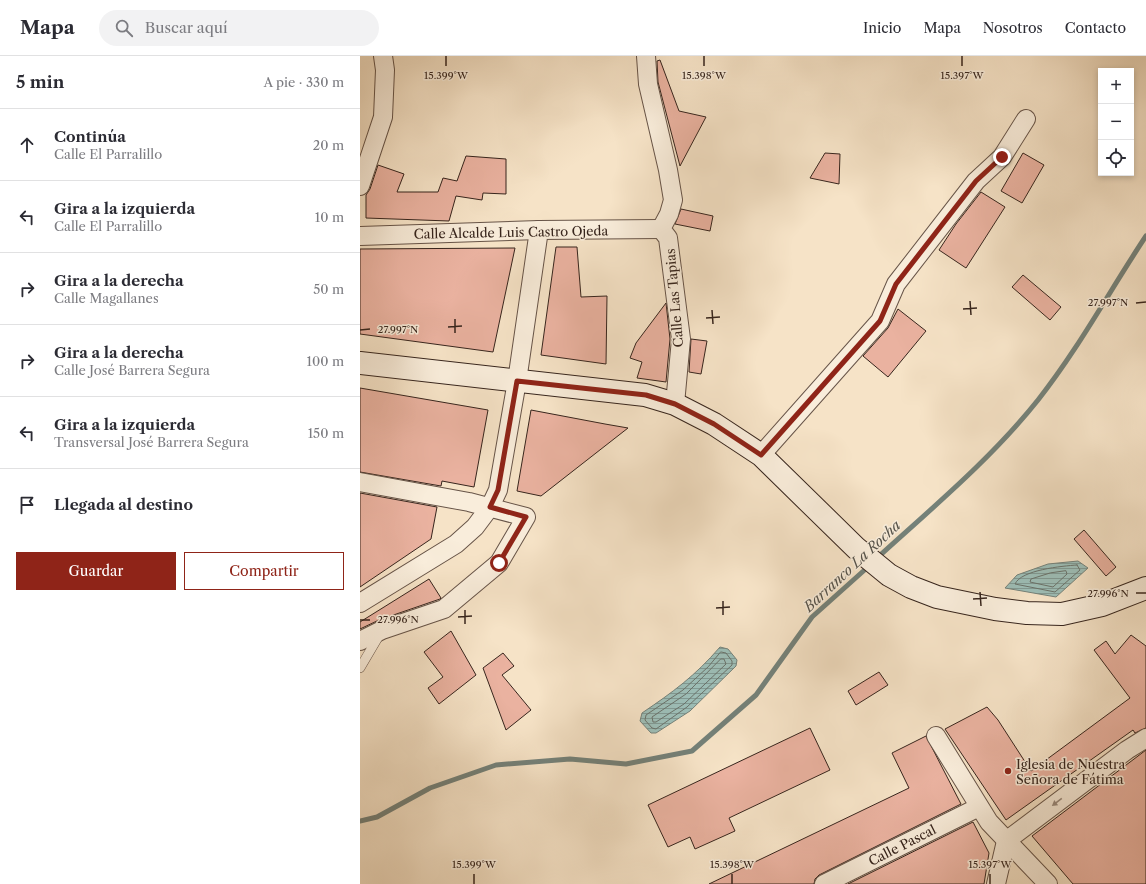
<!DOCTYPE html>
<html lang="es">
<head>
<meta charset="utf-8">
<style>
	body { margin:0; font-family:"Libre Caslon Text",serif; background:#f2f2f3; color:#2b2b33 }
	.controls { position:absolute; right:12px; top:12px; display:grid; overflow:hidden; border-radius:0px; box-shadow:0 2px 6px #0003 }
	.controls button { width:36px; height:36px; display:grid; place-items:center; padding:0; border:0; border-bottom:1px solid #e1e1e2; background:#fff; color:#2b2b33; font:20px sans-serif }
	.stop { position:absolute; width:12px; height:12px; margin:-9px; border:3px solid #8f2418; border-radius:50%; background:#fff }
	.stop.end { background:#8f2418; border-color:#fff; box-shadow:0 1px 4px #0008 }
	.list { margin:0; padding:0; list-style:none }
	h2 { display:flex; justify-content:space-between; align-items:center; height:52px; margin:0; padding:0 16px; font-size:17px }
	h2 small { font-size:13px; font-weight:400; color:#7c7c81 }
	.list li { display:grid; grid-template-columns:26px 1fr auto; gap:12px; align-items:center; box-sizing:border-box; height:72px; padding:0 16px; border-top:1px solid #e1e1e2 }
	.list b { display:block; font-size:15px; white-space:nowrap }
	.list p { margin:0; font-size:13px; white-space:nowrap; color:#7c7c81 }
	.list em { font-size:13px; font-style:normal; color:#7c7c81 }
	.actions { display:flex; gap:8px; padding:12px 16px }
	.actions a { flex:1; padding:9px 0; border:1px solid #8f2418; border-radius:0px; text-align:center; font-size:14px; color:#8f2418 }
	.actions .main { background:#8f2418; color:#fff }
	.icon { flex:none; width:22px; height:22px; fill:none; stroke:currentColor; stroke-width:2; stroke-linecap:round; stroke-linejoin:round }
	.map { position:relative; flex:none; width:786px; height:828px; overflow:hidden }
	header { display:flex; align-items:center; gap:24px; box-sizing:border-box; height:56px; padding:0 20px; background:#fff; border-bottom:1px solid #e1e1e2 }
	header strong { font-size:19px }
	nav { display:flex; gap:22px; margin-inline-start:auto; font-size:14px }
	.search { width:280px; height:36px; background:#f2f2f3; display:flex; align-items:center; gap:10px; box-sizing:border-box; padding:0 14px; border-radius:22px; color:#7c7c81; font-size:15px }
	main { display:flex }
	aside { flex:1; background:#fff }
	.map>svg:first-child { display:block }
</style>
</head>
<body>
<header>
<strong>Mapa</strong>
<div class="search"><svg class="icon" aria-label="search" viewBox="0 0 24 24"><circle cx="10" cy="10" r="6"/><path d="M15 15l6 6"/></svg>Buscar aquí</div>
<nav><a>Inicio</a><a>Mapa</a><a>Nosotros</a><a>Contacto</a></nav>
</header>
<main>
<aside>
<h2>5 min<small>A pie · 330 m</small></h2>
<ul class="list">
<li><svg class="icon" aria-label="ahead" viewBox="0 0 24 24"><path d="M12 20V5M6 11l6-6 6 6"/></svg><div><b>Continúa</b><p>Calle El Parralillo</p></div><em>20 m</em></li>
<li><svg class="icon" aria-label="left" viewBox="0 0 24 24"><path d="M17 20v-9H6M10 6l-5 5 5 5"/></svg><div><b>Gira a la izquierda</b><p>Calle El Parralillo</p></div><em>10 m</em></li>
<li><svg class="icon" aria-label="right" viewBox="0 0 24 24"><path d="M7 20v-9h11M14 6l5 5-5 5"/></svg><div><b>Gira a la derecha</b><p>Calle Magallanes</p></div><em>50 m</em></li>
<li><svg class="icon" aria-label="right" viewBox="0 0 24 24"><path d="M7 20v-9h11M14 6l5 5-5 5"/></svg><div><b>Gira a la derecha</b><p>Calle José Barrera Segura</p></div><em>100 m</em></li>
<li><svg class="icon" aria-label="left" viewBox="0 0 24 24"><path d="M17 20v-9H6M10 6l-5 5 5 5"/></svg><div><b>Gira a la izquierda</b><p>Transversal José Barrera Segura</p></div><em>150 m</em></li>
<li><svg class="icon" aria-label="arrive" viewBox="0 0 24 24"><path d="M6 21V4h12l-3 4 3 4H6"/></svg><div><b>Llegada al destino</b></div></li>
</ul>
<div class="actions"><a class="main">Guardar</a><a>Compartir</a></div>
</aside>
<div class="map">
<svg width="786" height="828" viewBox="0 0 786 828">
	<defs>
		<pattern id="water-rules" width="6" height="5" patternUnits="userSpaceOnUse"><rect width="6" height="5" fill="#9dbeb7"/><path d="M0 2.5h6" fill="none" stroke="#819a94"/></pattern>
	</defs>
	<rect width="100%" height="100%" fill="#f6e3c7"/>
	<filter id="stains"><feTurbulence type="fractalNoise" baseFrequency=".005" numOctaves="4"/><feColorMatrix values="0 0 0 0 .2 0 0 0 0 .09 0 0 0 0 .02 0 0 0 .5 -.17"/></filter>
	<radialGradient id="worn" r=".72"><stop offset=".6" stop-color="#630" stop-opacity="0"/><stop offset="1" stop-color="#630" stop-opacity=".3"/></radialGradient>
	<g fill="url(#water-rules)" stroke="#748179">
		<path d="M718 505 728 512 696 541 645 532 657 519 688 508Z"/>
		<path d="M360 591 368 593 377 604 376 610 330 655 296 677H291L280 665 282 657C313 636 335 620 360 591Z"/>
	</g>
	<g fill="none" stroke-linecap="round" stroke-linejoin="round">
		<g stroke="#6a726a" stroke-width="1">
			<path d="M717 509 720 514 695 536 655 528C661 514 702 510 717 509Z"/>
			<path d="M706 515 707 518 693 531 670 526 671 523 690 517Z"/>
			<path d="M361 596 366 597 372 605V609L327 651 296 673 292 672 285 664 286 659 323 634 348 611Z"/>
			<path d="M361 603H364L366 608 324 648 296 666H293L292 661 326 638Z"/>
		</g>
		<g stroke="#748179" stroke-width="5">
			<path d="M516 503C572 452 631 403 678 344 719 292 750 234 786 180"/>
			<path d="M0 765 17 761 70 732 136 709 210 703 266 708 332 695 396 639 452 561 509 510"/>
		</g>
	</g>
	<g fill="#eab2a0" stroke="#37251d">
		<path d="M300 4 319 55 346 61 320 110 298 26 297 5Z"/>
		<path d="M465 97 480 98 479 128 450 122Z"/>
		<path d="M663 97 684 109 662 147 641 135Z"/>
		<path d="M106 100 146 103V138L123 137 122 144 96 140 89 165 6 162V139L10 133 18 109 44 118 37 136H78L83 122 97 125Z"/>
		<path d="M621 136 645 151 606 212 579 194 596 168Z"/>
		<path d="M321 153 353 160 350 175 315 168Z"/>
		<path d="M196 191H217L221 241 247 240 246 308 181 299Z"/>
		<path d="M155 192 133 296 0 278V193Z"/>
		<path d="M663 219 701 251 690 264 652 231Z"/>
		<path d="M306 247 310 283 306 326 277 322 282 306 270 302 276 287Z"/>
		<path d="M538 253 566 275 528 321 503 300 528 272Z"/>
		<path d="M331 283 347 285 341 318 329 316Z"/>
		<path d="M0 332 128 354 114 431 82 425 81 430 0 416Z"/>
		<path d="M171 354 245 368 268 372 181 440 157 435Z"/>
		<path d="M0 437 77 451 71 483 0 531Z"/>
		<path d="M724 474 756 511 746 520 714 483Z"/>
		<path d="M69 523 81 542 80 543 19 564 0 573V566Z"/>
		<path d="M91 575 116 619 79 648 68 632 83 621 64 596Z"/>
		<path d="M771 579 786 590V672L775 677 773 674 646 764 585 673 627 651 638 664 671 715 770 642 734 594 746 585 755 598Z"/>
		<path d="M143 597 154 610 142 619 171 654 146 674 123 612Z"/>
		<path d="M519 616 528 629 496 649 488 635Z"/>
		<path d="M450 672 470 714 369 762 375 775 335 793 330 781 308 791 288 749Z"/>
		<path d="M566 680 601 748 459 819 455 823 454 828H349L549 732 532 697Z"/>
		<path d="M786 694V828H713L672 780Z"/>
		<path d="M613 766 629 797 624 828H488Z"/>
	</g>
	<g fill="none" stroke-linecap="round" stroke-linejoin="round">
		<defs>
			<path id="lane" d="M0 612 20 578"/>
			<g id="street">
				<path d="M286 0 288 28 308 114 313 144 309 158 301 173 308 182 321 283 315 348"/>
				<path d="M0 130 23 61 25 14 23 0"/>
				<path d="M0 180 179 174 301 173"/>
				<path d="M401 399 520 265 536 228 616 125 642 101 666 63"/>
				<path d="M0 426 109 446 166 461 139 507 84 553 22 574 0 585"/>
				<path d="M0 547 96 488 115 471 130 451 138 434 157 325 179 174"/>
				<path d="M576 680 629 766 688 828"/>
				<path d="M464 828 619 751"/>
				<path d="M636 828 646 785 767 694 786 682"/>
			</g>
			<path id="secondary" d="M0 307 285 339 315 348 354 368 401 399 496 492 529 519 551 531 577 541 635 553 667 557 702 558 742 549 786 532"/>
		</defs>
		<use href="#lane" stroke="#675448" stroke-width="10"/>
		<use href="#street" stroke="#675448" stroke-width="20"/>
		<use href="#secondary" stroke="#37251d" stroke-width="24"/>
		<use href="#lane" stroke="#f9eddb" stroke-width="9"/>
		<use href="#street" stroke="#f9eddb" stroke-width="18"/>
		<use href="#secondary" stroke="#f9eddb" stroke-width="22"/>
	</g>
	<defs><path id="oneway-solid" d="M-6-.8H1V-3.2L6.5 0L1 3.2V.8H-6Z"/></defs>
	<use fill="#98897c" href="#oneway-solid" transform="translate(697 746) rotate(143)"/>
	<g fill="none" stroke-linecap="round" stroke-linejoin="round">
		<path stroke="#8f2418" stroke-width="5" d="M139 507 166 461 130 451 138 434 157 325 286 339 315 348 354 368 401 399 520 265 536 228 616 125 642 101"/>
	</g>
	<path fill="none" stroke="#37251d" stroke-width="1.5" d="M86 0V10M344 0V10M602 0V10M610 245 611 259M776 247 786 246M603 253 617 252M352 254 353 268M346 262 360 261M95 263V277M88 271 102 270M0 274 10 273M620 536 621 550M776 537H786M613 543 627 542M363 545V559M356 552 370 551M105 554V568M98 561 112 560M0 564H10M114 818V828M372 818V828M630 818V828"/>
	<circle fill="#8f2418" stroke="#f9eddb" stroke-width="1.5" cx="648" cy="715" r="4"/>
	<g text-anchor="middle" stroke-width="3" stroke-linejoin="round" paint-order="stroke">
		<g font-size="13" fill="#37251d" stroke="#f9eddb">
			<text transform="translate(151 176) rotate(-1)" y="5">Calle Alcalde Luis Castro Ojeda</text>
			<text transform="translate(314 242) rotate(-95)" y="5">Calle Las Tapias</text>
			<text transform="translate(542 789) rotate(-27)" y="5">Calle Pascal</text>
		</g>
		<g font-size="13" fill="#37251d" stroke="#f9eddb" text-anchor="start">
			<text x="656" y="713">Iglesia de Nuestra<tspan x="656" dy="15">Señora de Fátima</tspan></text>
		</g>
		<g font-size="14" font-style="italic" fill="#56534b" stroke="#f9eddb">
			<text transform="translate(492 510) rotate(-43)" y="5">Barranco La Rocha</text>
		</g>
	</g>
	<g font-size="10" text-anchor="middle" fill="#37251d" stroke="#f9eddb" stroke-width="3" stroke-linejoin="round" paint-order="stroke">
		<text x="86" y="23">15.399°W</text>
		<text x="344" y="23">15.398°W</text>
		<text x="602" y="23">15.397°W</text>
		<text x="748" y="250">27.997°N</text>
		<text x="38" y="277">27.997°N</text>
		<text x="748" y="541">27.996°N</text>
		<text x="38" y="567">27.996°N</text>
		<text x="114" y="812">15.399°W</text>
		<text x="372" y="812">15.398°W</text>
		<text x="630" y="812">15.397°W</text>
	</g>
	<rect width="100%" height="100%" filter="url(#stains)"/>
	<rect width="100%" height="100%" fill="url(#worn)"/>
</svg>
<div class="controls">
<button>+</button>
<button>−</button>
<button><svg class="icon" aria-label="locate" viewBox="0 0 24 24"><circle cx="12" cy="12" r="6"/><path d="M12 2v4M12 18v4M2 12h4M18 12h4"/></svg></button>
</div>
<div class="stop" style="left:139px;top:507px"></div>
<div class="stop end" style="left:642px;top:101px"></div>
</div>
</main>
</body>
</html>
